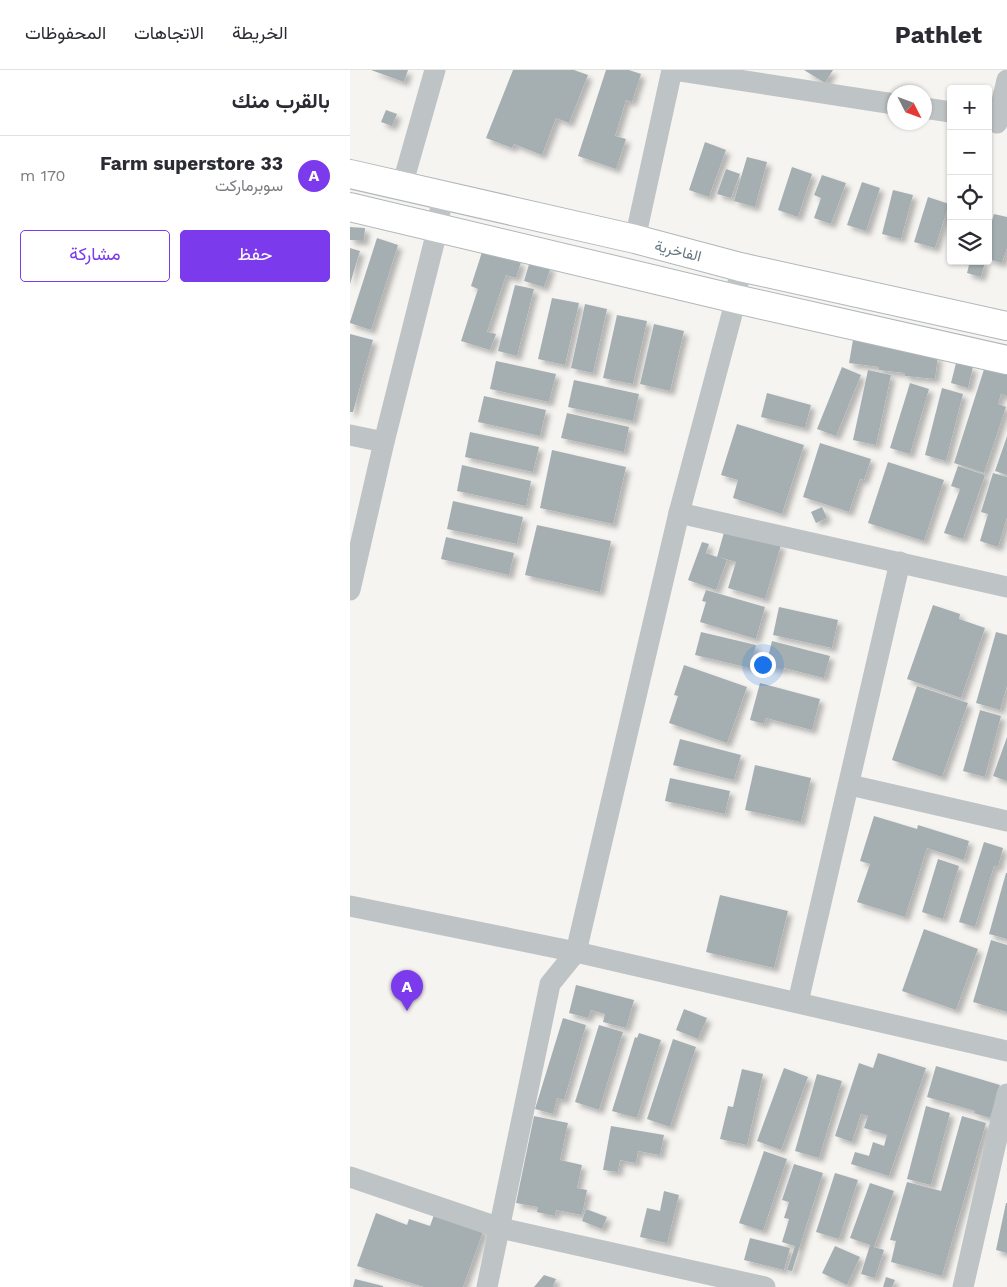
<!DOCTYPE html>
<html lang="ar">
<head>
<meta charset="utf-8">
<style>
	body { margin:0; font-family:"Work Sans",Vazirmatn,sans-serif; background:#f2f2f3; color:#2b2b33; direction:rtl }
	.controls { position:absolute; right:15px; top:15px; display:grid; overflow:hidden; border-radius:5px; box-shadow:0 1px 4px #0004 }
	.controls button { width:45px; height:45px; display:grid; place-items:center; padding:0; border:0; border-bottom:1px solid #e1e1e2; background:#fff; color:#2b2b33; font:25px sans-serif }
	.compass { position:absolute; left:537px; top:15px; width:45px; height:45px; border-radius:50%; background:#fff; box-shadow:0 1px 4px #0004; rotate:132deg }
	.you { position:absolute; left:412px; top:594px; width:18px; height:18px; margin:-12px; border:4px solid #fff; border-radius:50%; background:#1a73e8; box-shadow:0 0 0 8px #1a73e833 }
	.badge { display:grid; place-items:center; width:32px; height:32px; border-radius:50%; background:#7c3aed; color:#fff; font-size:16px; font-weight:700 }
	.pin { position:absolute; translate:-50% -41px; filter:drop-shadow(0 1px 2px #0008) }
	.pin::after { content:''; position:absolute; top:26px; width:18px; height:15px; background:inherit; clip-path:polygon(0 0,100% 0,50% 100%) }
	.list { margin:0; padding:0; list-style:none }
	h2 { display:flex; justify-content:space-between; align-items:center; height:65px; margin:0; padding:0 20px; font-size:21px }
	h2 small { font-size:16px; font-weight:400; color:#7c7c81 }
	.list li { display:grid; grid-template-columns:32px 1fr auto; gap:15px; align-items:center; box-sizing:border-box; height:80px; padding:0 20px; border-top:1px solid #e1e1e2 }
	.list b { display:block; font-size:19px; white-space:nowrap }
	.list p { margin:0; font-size:16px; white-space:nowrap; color:#7c7c81 }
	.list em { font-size:16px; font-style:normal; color:#7c7c81 }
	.actions { display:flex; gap:10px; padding:15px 20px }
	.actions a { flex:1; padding:11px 0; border:1px solid #7c3aed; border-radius:5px; text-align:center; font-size:18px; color:#7c3aed }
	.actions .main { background:#7c3aed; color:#fff }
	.icon { flex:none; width:28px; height:28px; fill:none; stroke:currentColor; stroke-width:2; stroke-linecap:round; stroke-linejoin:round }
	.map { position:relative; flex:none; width:657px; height:1217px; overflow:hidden; direction:ltr }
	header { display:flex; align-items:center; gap:30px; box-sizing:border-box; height:70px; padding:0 25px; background:#fff; border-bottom:1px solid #e1e1e2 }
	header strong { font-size:24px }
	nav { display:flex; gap:28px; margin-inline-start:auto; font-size:18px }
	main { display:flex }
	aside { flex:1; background:#fff }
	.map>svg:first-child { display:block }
</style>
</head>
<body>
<header>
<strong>Pathlet</strong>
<nav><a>الخريطة</a><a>الاتجاهات</a><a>المحفوظات</a></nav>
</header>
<main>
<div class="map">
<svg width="657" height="1217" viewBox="0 0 657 1217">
	<defs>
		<filter id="shadow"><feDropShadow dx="4.5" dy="4.5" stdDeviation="2.5" flood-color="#0004"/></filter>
	</defs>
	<rect width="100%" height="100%" fill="#f5f4f1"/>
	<g fill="#a5afb2" filter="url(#shadow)">
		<path d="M21 0H58L54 12Z"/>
		<path d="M163 0H224L238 5 219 53 206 48 192 85 164 74 162 78 136 68Z"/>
		<path d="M256 0H279L291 4 282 32 276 30 265 66 276 69 266 99 228 86Z"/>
		<path d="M454 0H483L475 13Z"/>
		<path d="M36 40 47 44 42 56 31 52Z"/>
		<path d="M355 72 376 80 359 127 339 120Z"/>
		<path d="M397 87 417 92 405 137 384 131Z"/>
		<path d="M442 97 462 104 448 147 428 140Z"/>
		<path d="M376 99 390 104 381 128 367 124Z"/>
		<path d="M472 105 496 113 481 154 464 148 471 128 464 125Z"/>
		<path d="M512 112 530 118 516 161 497 155Z"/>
		<path d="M543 120 563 125 551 169 532 164Z"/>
		<path d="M578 127 599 134 585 178 564 172Z"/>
		<path d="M644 144 657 147V178L652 193 638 189V164Z"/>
		<path d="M0 157 15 158 14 171 0 170Z"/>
		<path d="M27 168 48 175 21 260 0 253V252Z"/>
		<path d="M0 178 10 181 0 214Z"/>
		<path d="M133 179 171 192 166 208 156 205 137 262 146 264 140 280 111 271 128 219 121 216Z"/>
		<path d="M180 191 201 197 194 217 174 211Z"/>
		<path d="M620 191 635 192 631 207 617 203Z"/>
		<path d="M165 215 184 219 167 286 148 281Z"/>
		<path d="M202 228 229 233 215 295 188 289Z"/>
		<path d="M235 234 257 239 243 303 221 298Z"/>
		<path d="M267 245 297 251 283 314 253 308Z"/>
		<path d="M304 254 334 261 320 321 290 314Z"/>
		<path d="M0 264 23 270 3 342H0Z"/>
		<path d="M503 270 555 277 554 282 588 286 585 309 555 306V303L529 300V297L499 293Z"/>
		<path d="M146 291 206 304 199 332 140 319Z"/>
		<path d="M606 293 623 297 618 318 601 313Z"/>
		<path d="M636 293 657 300V326L651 324 648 334 656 337 634 403 604 393Z"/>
		<path d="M492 297 511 305 486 366 467 359Z"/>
		<path d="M518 300 541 305 526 375 503 370Z"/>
		<path d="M224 310 289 324 283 351 218 337Z"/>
		<path d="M560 313 579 319 560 384 540 378Z"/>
		<path d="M592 318 613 324 596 391 575 385Z"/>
		<path d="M417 323 461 335 455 358 411 347Z"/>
		<path d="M134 326 196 340 190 366 128 352Z"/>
		<path d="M217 343 279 357 274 382 211 368Z"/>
		<path d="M387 354 454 375 432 444 383 428 388 410 371 405Z"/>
		<path d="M120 362 189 377 183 402 115 387Z"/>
		<path d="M657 366V405L645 401Z"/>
		<path d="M470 373 521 389 514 410 510 409 499 442 453 427Z"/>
		<path d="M202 380 276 397 263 454 190 438Z"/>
		<path d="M538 392 594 410 574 471 518 453Z"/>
		<path d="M112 395 181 411 176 436 107 421Z"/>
		<path d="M608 396 635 405 613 469 594 463 610 419 601 416Z"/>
		<path d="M643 403 657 407V447L648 477 630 471 638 444 631 442Z"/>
		<path d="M103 431 173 447 167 474 97 459Z"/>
		<path d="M472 437 477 448 466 453 461 442Z"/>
		<path d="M187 455 261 471 250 522 175 505Z"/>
		<path d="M375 459 431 475 415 529 378 518 386 492 369 487 377 490 366 520 338 510 352 472 359 474 356 483 367 487Z"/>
		<path d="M96 467 164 483 159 505 91 489Z"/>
		<path d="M356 520 415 537 406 569 350 552 356 532 352 531Z"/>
		<path d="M583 535 610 544 609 549 635 558 611 628 557 609Z"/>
		<path d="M429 537 488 550 482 578 423 565Z"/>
		<path d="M351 562 406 575 400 598 345 585Z"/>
		<path d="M646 562 657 565V616L650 640 626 633Z"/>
		<path d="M422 571 480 586 474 608 434 598 433 600 416 596Z"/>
		<path d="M334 595 397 617 377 673 319 653 328 626 324 625Z"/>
		<path d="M410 613 470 629 462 660 416 648 414 654 400 650Z"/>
		<path d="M567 616 618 633 592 707 542 690Z"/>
		<path d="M630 640 651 646 635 707 613 701Z"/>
		<path d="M657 667V711L643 706Z"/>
		<path d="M330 669 391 685 384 710 323 695Z"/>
		<path d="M405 695 461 708 451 752 395 740Z"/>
		<path d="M320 708 380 721 375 744 315 731Z"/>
		<path d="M524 746 567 759 568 755 619 771 614 790 577 778 555 847 507 832 520 794 510 791Z"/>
		<path d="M634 772 653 778 648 797 644 796 625 857 609 852Z"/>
		<path d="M588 789 609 796 593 849 572 842Z"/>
		<path d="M656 803H657V869L639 864Z"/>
		<path d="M370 825 438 841 424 898 356 882Z"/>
		<path d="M574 859 628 879 606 940 552 921Z"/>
		<path d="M641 870 657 875V942L623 932Z"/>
		<path d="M226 915 284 930 276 958 253 952 255 944 241 940 238 948 219 943Z"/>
		<path d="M334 939 357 948 348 969 326 960Z"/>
		<path d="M213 948 236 955 214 1030 207 1028 203 1044 185 1039Z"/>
		<path d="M249 955 273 962 249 1040 225 1032Z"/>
		<path d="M289 963 311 970 287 1048 262 1041 285 967 287 968Z"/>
		<path d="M323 969 346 977 320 1057 297 1049Z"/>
		<path d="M528 983 576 998 539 1106 501 1094 505 1082 519 1086 523 1072 534 1076 537 1065 514 1058 518 1046 511 1044 502 1072 485 1066 509 993 523 998Z"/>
		<path d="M586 996 650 1015 640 1048 624 1043 625 1041 577 1027Z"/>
		<path d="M434 998 458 1007 431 1080 407 1071Z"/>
		<path d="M392 999 413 1004 397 1075 370 1069 378 1036 383 1037Z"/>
		<path d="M467 1004 492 1011 469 1088 445 1081Z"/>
		<path d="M576 1036 600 1043 581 1115 557 1109Z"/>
		<path d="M184 1046 218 1053 210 1090 232 1095 227 1118 237 1120 232 1145 206 1140 205 1146 187 1142 188 1137 166 1133Z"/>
		<path d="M612 1046 636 1053 592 1206 541 1192 546 1171 540 1170 557 1112 591 1121Z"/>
		<path d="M261 1056 314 1065 310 1085 288 1081 286 1093 270 1090 268 1102 253 1100Z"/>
		<path d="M414 1081 437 1089 413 1161 389 1153Z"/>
		<path d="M444 1094 473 1103 442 1201 437 1200 445 1176 432 1172 439 1149 434 1148 439 1132 432 1130Z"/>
		<path d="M485 1103 508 1110 489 1169 466 1162Z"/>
		<path d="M520 1113 544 1121 524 1177 534 1180 525 1208 511 1204 520 1175 500 1168Z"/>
		<path d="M314 1121 329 1125 317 1173 290 1167 297 1138 310 1141Z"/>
		<path d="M656 1133H657V1183L646 1180Z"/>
		<path d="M236 1139 257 1147 252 1159 232 1151Z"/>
		<path d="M85 1142 134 1159 113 1217H74L7 1196 26 1143 57 1155 59 1149 80 1156Z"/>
		<path d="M400 1168 440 1178 434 1200 394 1190Z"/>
		<path d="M485 1176 510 1187 497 1215 472 1203Z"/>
		<path d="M194 1205 206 1209 203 1216 205 1217H184Z"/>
		<path d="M536 1207 545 1210 542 1217H533Z"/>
		<path d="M5 1209 33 1216V1217H3Z"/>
	</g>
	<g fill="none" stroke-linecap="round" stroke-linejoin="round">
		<defs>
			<g id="secondary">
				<path d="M0 104 285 169 390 197 657 256"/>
				<path d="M0 137 386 229 657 290"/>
			</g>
		</defs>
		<use href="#secondary" stroke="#b0b7ba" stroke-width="30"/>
		<g stroke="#bec3c5" stroke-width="21">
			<path d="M324 0 544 34"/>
			<path d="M574 38 601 42"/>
			<path d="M647 53 657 10"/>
			<path d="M52 116 85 0"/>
			<path d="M285 169 322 0"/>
			<path d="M0 365 34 372"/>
			<path d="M329 443 657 517"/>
			<path d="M0 520 34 372 88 157 92 125"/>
			<path d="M500 715 657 751"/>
			<path d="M0 836 226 882 657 981"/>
			<path d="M448 932 550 492"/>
			<path d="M0 1107 150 1158 415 1217"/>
			<path d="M137 1217 200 914 226 882 329 443 386 229 390 197"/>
			<path d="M613 1217 657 1024"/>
		</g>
		<use href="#secondary" stroke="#fff" stroke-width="28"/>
	</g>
	<g text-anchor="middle" stroke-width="5" stroke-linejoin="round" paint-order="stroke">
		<g font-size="15" fill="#657881" stroke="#fff">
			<text transform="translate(328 181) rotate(14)" y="5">الفاخرية</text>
		</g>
	</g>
</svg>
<div class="controls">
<button>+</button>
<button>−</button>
<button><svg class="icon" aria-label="locate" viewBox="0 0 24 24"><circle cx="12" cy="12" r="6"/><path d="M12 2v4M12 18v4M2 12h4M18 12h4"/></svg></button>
<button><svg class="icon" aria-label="layers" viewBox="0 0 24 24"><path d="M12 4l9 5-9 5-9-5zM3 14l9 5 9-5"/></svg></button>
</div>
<svg class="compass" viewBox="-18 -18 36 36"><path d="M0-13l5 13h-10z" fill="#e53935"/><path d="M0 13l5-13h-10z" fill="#7c7c81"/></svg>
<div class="you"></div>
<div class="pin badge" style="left:57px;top:941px">A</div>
</div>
<aside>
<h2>بالقرب منك<small></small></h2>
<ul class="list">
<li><span class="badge">A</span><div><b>Farm superstore 33</b><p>سوبرماركت</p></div><em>170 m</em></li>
</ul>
<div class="actions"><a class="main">حفظ</a><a>مشاركة</a></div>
</aside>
</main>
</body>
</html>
